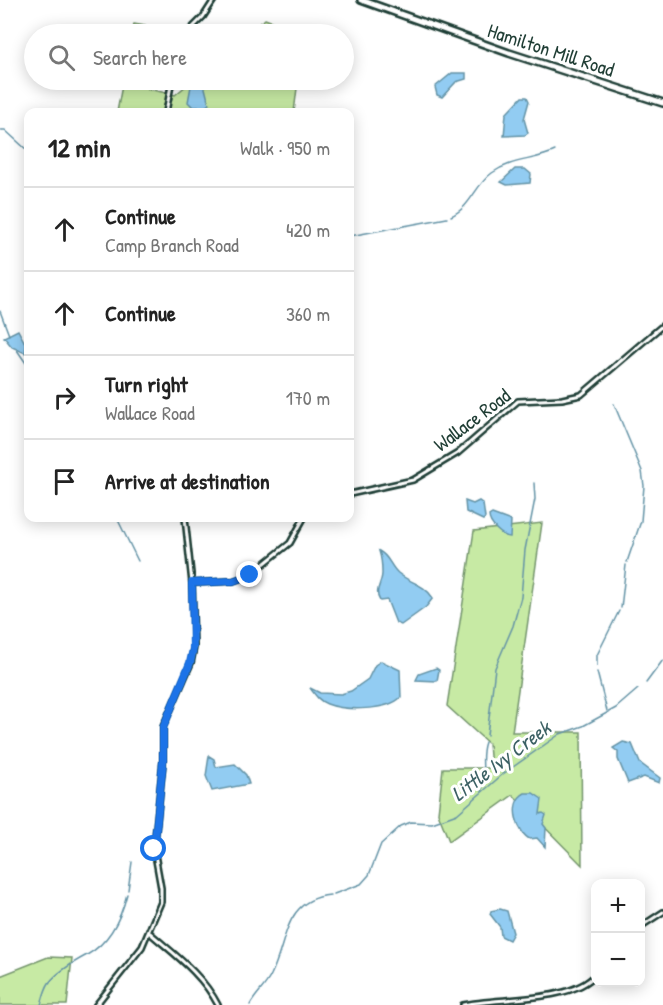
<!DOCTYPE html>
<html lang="en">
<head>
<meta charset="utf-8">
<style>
	body { margin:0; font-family:"Patrick Hand",sans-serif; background:#f2f2f2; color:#222 }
	.controls { position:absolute; right:18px; bottom:18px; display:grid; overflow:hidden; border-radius:12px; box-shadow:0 3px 15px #0003 }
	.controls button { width:54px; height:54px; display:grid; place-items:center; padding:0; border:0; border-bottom:2px solid #e0e0e0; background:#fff; color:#222; font:30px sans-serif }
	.stop { position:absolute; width:18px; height:18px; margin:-14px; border:4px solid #1a73e8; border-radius:50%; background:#fff }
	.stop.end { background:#1a73e8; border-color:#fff; box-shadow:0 2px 6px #0008 }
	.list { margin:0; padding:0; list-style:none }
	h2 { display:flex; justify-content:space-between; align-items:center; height:78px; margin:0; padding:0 24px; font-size:26px }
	h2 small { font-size:20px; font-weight:400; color:#767676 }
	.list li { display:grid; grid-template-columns:39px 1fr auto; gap:18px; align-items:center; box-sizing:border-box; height:84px; padding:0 24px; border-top:2px solid #e0e0e0 }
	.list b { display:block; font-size:22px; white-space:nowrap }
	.list p { margin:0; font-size:20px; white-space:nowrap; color:#767676 }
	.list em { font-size:20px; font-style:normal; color:#767676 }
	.icon { flex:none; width:33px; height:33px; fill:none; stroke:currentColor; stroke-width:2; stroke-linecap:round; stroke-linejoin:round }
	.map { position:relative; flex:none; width:663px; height:1005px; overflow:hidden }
	.search { position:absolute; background:#fff; box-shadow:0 3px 15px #0003; left:24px; top:24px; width:330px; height:66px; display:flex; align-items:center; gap:15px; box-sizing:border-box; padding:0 21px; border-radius:33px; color:#767676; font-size:22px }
	.panel { position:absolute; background:#fff; box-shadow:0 3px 15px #0003; left:24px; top:108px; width:330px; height:414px; border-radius:12px }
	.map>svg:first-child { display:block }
</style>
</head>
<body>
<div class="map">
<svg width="663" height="1005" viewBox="0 0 663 1005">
	<rect width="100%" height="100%" fill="#fff"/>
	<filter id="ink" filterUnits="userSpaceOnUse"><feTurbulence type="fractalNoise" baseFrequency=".0167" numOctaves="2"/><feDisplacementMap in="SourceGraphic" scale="12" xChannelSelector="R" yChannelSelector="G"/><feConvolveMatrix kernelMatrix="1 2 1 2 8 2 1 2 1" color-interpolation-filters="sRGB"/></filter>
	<g filter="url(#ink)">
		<g fill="#c7eaa4" stroke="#73946c" stroke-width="1.5">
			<path d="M265 19 303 33V34H246Z"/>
			<path d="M134 24 157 28 156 34H132Z"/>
			<path d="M123 80H149L148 89 175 95 193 80H298L294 112H117Z"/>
			<path d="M542 523 512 732H581L582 865 513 795 449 841 438 813 443 768H491L489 744 447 706 474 531Z"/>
			<path d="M48 957 72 958 67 1005H0V976Z"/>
		</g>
		<g fill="#92ccf2" stroke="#6493a6" stroke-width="1.5">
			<path d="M452 73H466V79L456 82 442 97 437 95 435 87Z"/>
			<path d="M196 80H203L209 104 205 107H193L188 102 191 86Z"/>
			<path d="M522 97H527L529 101 524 119 528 133 525 135 504 136 506 114Z"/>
			<path d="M515 169H525L531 174 530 183 507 185 501 182Z"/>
			<path d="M18 330 26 345 25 353 12 347 4 337Z"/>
			<path d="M465 501 473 504 479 501 483 504 485 518 483 520 466 512Z"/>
			<path d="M492 514 511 521 510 537C502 537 489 524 489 516Z"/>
			<path d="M379 551C389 556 390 566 398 573 410 583 424 584 433 598L426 607 401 625 396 623 387 600 380 601C373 590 383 583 382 572 382 565 381 557 379 551Z"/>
			<path d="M381 661 400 670 401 697C388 711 345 711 327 704 319 701 315 695 310 688L320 693 341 694 351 691 368 679 375 665Z"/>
			<path d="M436 668 439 670 437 681 416 680 419 674Z"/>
			<path d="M623 742 632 744 640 763 660 778 659 783 644 777 628 783 618 759V752L613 748Z"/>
			<path d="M209 756 214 759 216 767 235 764 246 775 249 784 212 791 206 776Z"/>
			<path d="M525 793H533L542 799 540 814 543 813 546 815 543 824 546 828 545 847 537 838 530 839C519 835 506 803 525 793Z"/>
			<path d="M500 909 507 911 513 933 509 940 501 936 500 927 490 914 491 911Z"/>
		</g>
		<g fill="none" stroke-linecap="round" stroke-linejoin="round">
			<g stroke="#6493a6" stroke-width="1.5">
				<path d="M0 130H5L28 151"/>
				<path d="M451 216C471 207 475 185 492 173 511 159 534 161 555 151"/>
				<path d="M350 236 447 218"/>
				<path d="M0 311 9 335"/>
				<path d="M17 350 28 366"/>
				<path d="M614 404 642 471 644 486 641 521 627 562"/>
				<path d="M117 518 138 561"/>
				<path d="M621 608 626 565"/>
				<path d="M597 666V655L619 611"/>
				<path d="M597 672 607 711"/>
				<path d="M646 683 663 660"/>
				<path d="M487 735 495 668 513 626 521 597 525 550 535 499 534 483"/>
				<path d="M482 791C486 774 479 759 485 742"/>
				<path d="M128 890 132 862"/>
				<path d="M334 894 361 884 369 875 381 844 401 826 411 822 432 823 457 814 503 774 560 734 583 726 616 708 638 689"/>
				<path d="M41 1005C43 998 45 989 49 983 58 971 74 962 87 955 110 942 121 918 127 894"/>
				<path d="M250 1005C256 994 266 986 271 975 288 941 283 900 330 895"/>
			</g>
			<defs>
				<g id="minor">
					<path d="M186 34 203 17 214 0"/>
					<path d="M166 112 172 80"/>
					<path d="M350 494 413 480 458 453 518 401 562 399 581 395 663 325"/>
					<path d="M192 583 233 581 250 575 290 543 304 518"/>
					<path d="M640 927 663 912"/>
					<path d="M150 933C175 955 202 974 218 1005"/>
					<path d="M96 1005 142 947 161 902V888L154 849 163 762V727L191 663 194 647 192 583 185 518"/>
					<path d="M463 1005C499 997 572 1003 596 974"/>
				</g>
				<path id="major" d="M361 0 509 53 663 103"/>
			</defs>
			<use href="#minor" stroke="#1f3d34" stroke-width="8"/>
			<use href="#major" stroke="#1f3d34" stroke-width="10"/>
			<use href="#minor" stroke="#fff" stroke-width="3"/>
			<use href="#major" stroke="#fff" stroke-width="5"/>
		</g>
	</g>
	<g fill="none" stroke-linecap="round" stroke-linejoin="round" filter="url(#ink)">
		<path stroke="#1a73e8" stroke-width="8" d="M154 849 163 762V728L190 663 193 649 192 583 233 581 250 575"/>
	</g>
	<g text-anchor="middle" stroke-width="6" stroke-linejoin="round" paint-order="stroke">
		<g font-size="20" fill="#1f3d34" stroke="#fff">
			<text transform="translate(551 50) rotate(18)" y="7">Hamilton Mill Road</text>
			<text transform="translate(472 420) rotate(-37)" y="7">Wallace Road</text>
		</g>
		<g font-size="21" font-style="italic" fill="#3c6164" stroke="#fff">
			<text transform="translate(501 761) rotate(-37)" y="7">Little Ivy Creek</text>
		</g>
	</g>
</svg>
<div class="controls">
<button>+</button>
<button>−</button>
</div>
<div class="stop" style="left:154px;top:849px"></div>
<div class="stop end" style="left:250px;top:575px"></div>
<div class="search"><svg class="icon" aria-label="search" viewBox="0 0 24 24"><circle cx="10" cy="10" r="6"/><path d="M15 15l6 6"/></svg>Search here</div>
<section class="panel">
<h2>12 min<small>Walk · 950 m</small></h2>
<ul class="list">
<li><svg class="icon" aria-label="ahead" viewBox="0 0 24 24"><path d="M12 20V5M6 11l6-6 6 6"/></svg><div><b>Continue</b><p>Camp Branch Road</p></div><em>420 m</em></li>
<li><svg class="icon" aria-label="ahead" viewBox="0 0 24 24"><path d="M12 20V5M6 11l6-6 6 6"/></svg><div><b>Continue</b></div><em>360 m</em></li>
<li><svg class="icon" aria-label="right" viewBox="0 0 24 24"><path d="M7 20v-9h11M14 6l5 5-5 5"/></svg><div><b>Turn right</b><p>Wallace Road</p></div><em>170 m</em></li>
<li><svg class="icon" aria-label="arrive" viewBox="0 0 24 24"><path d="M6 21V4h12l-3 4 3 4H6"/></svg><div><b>Arrive at destination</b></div></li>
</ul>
</section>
</div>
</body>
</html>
